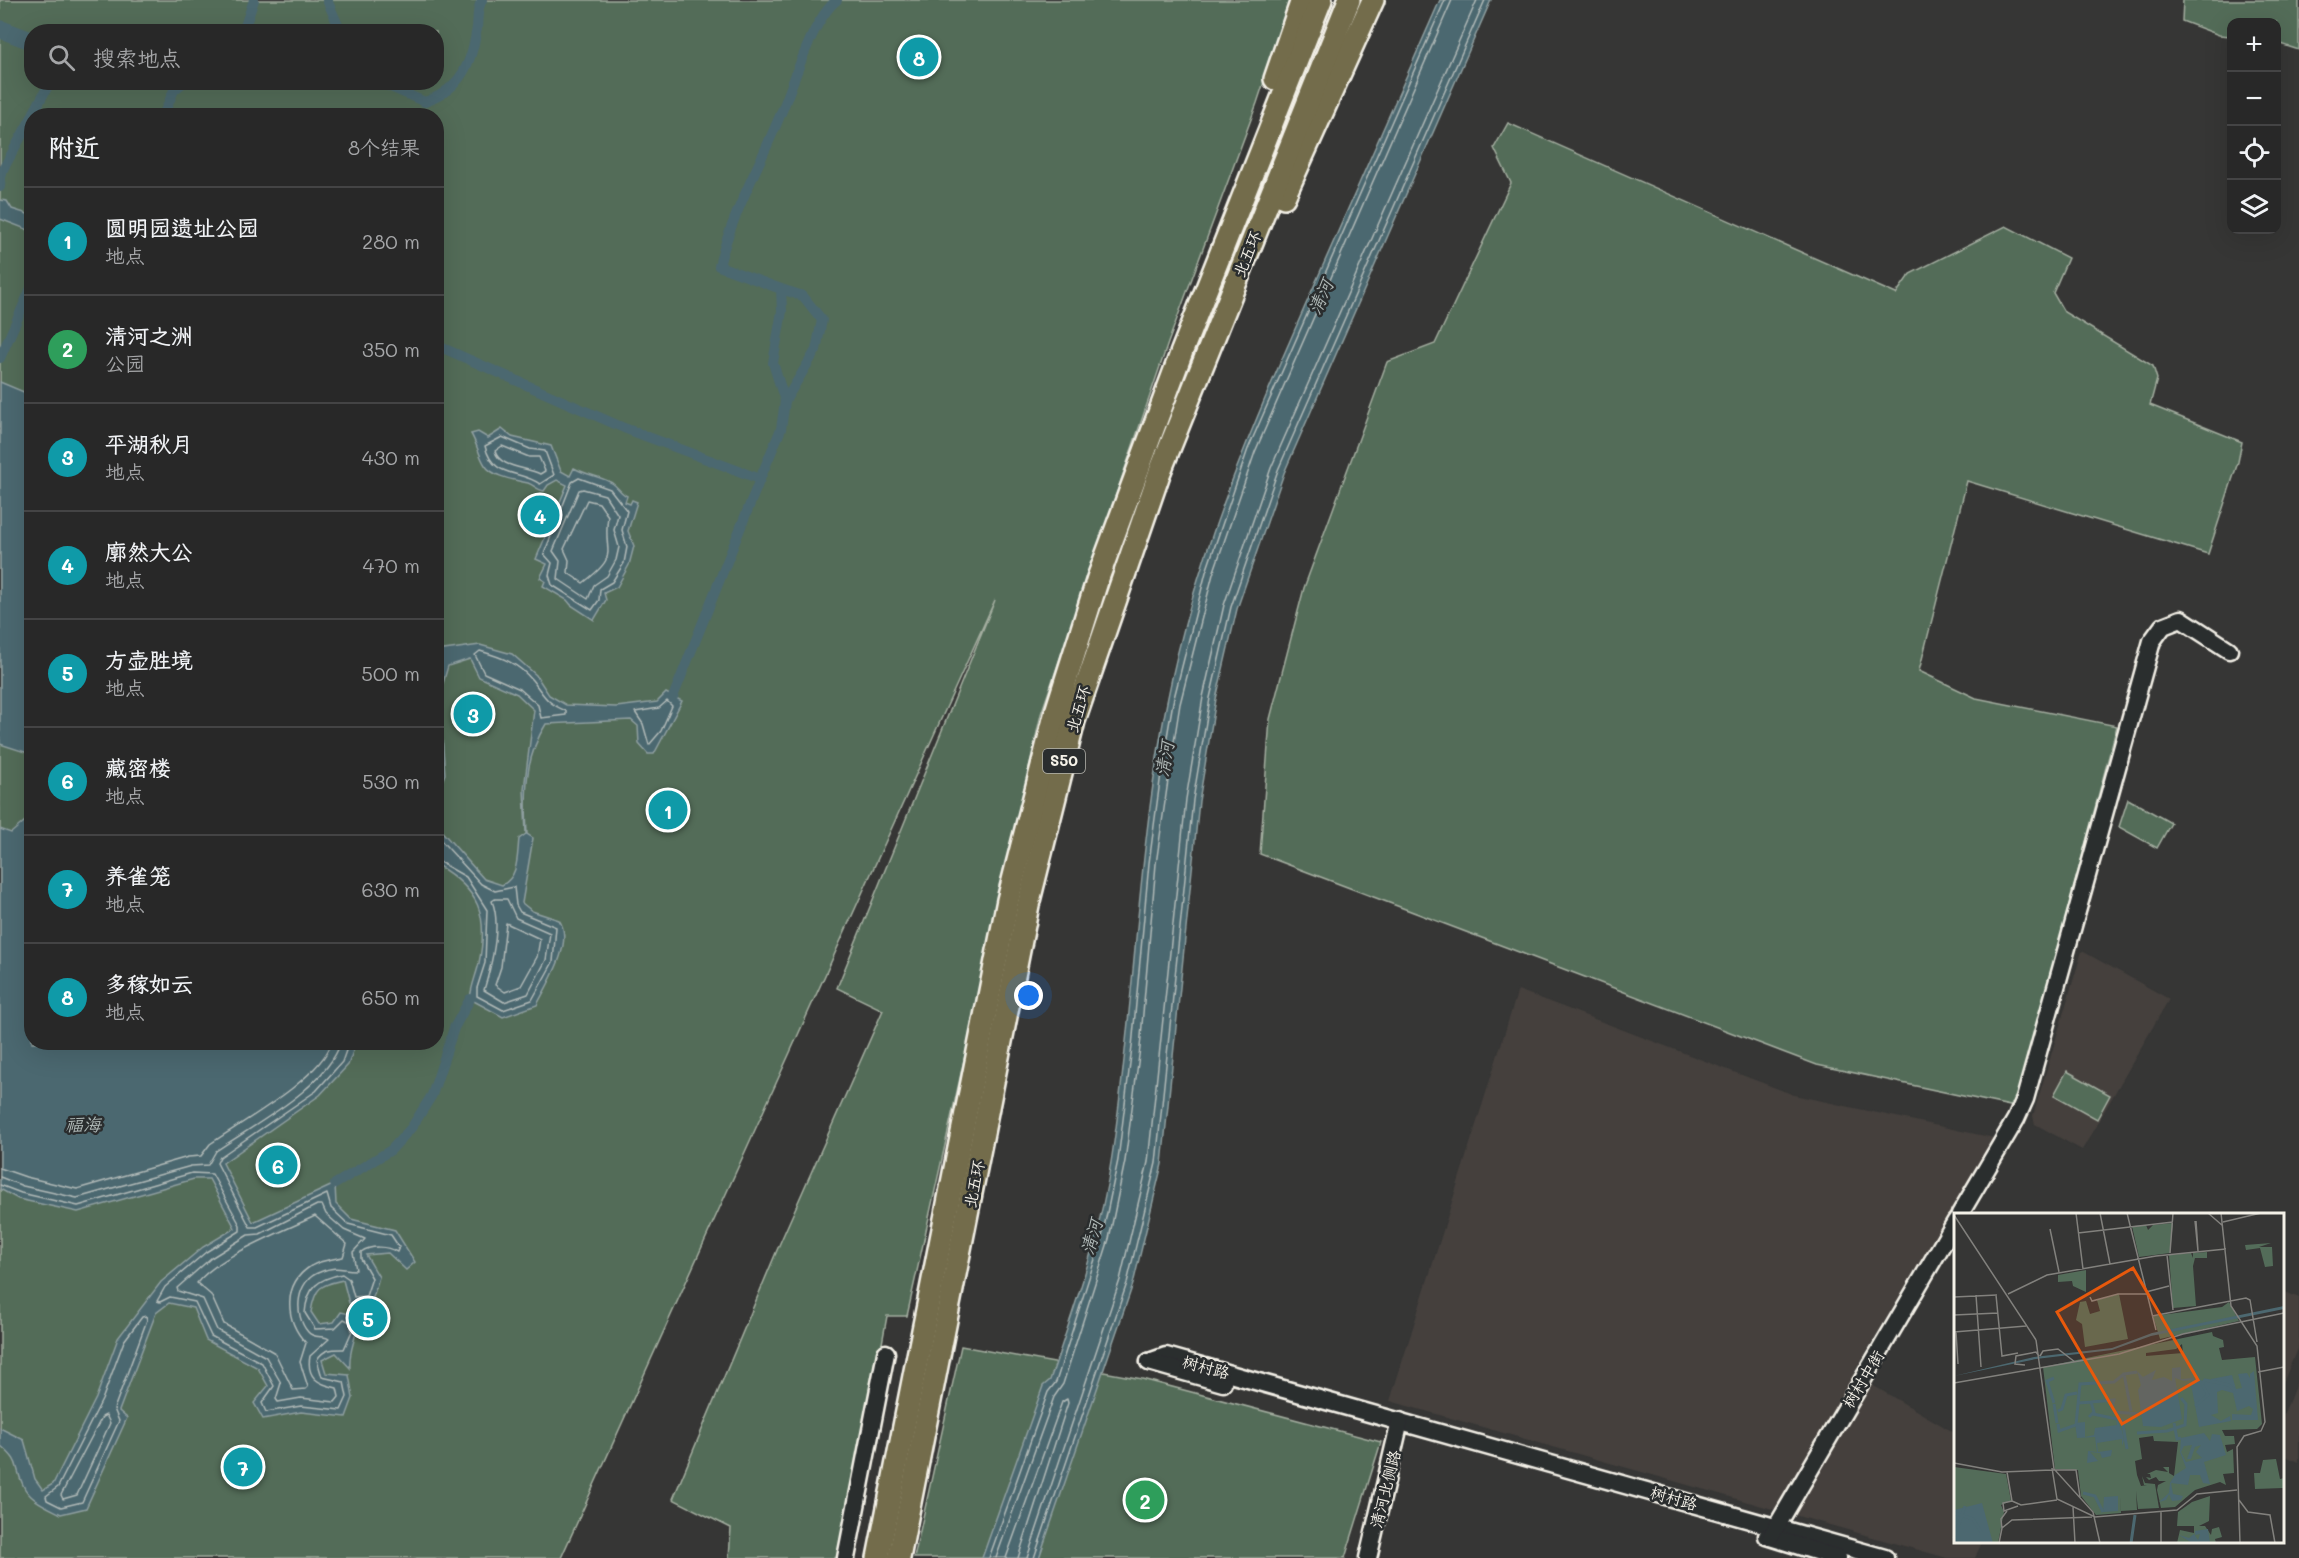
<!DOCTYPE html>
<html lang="zh">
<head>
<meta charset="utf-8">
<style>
	body { margin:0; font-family:Mali,"LXGW WenKai TC",sans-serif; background:#303030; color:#f1f3f6 }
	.controls { position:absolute; right:18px; top:18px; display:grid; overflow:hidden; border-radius:12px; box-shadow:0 6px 24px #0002 }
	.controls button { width:54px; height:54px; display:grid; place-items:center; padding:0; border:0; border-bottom:2px solid #444445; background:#282828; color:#f1f3f6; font:30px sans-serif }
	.you { position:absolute; left:1029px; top:996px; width:21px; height:21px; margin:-15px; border:4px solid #fff; border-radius:50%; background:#1a73e8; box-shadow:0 0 0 9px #1a73e833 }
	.badge { display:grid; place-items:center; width:39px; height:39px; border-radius:50%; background:#95b2f1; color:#fff; font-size:20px; font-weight:700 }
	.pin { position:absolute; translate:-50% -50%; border:3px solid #fff; box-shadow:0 2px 6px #0006 }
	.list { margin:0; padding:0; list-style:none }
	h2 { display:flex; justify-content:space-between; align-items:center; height:78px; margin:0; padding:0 24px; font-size:26px }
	h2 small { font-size:20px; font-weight:400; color:#a5a6a8 }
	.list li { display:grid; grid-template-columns:39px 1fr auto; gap:18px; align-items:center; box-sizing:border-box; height:108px; padding:0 24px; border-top:2px solid #444445 }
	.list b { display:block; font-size:22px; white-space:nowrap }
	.list p { margin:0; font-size:20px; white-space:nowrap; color:#a5a6a8 }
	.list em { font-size:20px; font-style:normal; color:#a5a6a8 }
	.icon { flex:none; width:33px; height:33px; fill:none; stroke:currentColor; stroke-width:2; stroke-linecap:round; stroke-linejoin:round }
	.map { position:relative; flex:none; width:2299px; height:1558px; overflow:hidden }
	.search { position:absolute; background:#282828; box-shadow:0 6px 24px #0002; left:24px; top:24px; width:420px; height:66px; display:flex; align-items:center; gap:15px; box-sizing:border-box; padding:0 21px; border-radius:24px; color:#a5a6a8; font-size:22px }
	.panel { position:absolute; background:#282828; box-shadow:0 6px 24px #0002; left:24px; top:108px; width:420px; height:942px; border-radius:24px }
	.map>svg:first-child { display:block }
</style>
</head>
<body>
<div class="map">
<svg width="2299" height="1558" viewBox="0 0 2299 1558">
	<rect width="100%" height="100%" fill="#363635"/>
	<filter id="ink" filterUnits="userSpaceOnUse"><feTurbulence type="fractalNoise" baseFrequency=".0167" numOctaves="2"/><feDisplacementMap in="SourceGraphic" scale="12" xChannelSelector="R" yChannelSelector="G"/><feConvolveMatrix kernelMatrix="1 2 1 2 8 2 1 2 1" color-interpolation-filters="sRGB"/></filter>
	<g filter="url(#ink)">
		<g fill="#45403d">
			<path d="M2082 951 2169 999 2082 1150 2035 1124 2033 1116Z"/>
			<path d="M1518 990 1794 1095 1994 1138 1853 1374 1955 1433 1956 1542H1982L1975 1558H1947L1390 1401Z"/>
			<path d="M2283 1291 2299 1298V1344L2283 1383Z"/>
			<path d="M2299 1376V1462L2283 1455 2282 1419Z"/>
		</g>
		<g fill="#536c59" stroke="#a4aea0" stroke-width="1.5" fill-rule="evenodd">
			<path d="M0 0H1291L1257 103 1168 343 1041 714 907 1316H887L843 1558H729L731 1528 673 1499 780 1243 883 1010 837 988 995 600 561 1558H0ZM32 32H436V82H32ZM32 116H436V1042H32Z"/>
			<path d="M2183 0H2299V50L2277 43 2276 22H2232L2231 36 2219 35 2182 21Z"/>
			<path d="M1508 123 1896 294 1910 274 2006 226 2068 258 2053 293 2064 312 2153 366 2157 379 2150 405 2242 442 2238 462 2208 554 1967 481 1919 671 1976 698 2117 726 2015 1107 1817 1065 1260 854 1270 719 1304 588 1387 362 1435 344 1511 183 1494 148Z"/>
			<path d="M2128 799 2171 823 2157 848 2119 827Z"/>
			<path d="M2067 1071 2110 1095 2097 1119 2054 1095Z"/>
			<path d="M961 1346 1142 1379 1381 1442 1345 1558H914Z"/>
		</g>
		<g fill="#4c6870" stroke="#8f9fa0" stroke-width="1.5">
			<path d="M1440 0H1491L1284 473 1237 609 1216 699 1199 801 1162 1164 1133 1284 1039 1558H982L1043 1386 1050 1380C1075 1306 1101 1233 1112 1156 1135 1005 1137 852 1167 702 1196 553 1253 424 1314 286 1356 191 1398 95 1440 0Z"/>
			<path d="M0 200 7 201 12 209 31 215V231L0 219Z"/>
			<path d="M0 382 31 395V754L0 744Z"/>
			<path d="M502 429 512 437 551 446 561 471 570 476 574 468C586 475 600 476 612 483 618 487 620 493 627 496L625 502 630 504 632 500 637 502 628 531 634 546 629 565 617 587 604 593 606 600 594 620 571 605 567 600 543 586 545 581 540 578 547 564 536 559 567 485 557 480 548 485 544 491C537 490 534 485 528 483 515 480 492 477 485 465 479 456 477 444 471 434L478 432 488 438Z"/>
			<path d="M480 645 512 654 536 675 549 695 566 705 616 707 657 702 666 693 682 701 654 754H648L639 744 638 726 631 720 546 724C524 758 525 794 527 834L533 838 522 903 532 911 559 920C575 942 547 985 537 1005L503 1017 470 999C471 986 476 976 479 963 489 914 479 890 437 865V826L484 879 502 885C519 877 517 855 519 839L526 834 524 789 534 710 517 694 479 677 470 659 448 666 439 697 445 774 437 794V651Z"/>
			<path d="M31 816 32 1042 356 1043 348 1065 320 1095 223 1163 253 1222 335 1184 336 1204 351 1219 395 1230 415 1262 406 1270 388 1253 366 1255 379 1277 372 1301 359 1305 349 1303 343 1280C320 1285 315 1287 311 1312L319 1324 334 1322 341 1312 355 1315C360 1339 348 1345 350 1368L336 1353 322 1360 326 1373 349 1375 353 1398 346 1417 301 1412 263 1419 254 1403 268 1386 258 1368 206 1340 193 1308 169 1303 156 1313 119 1411 127 1418 86 1508 61 1514C48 1507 29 1500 23 1485 13 1463 22 1464 0 1445V1428L24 1440 35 1479 43 1490 53 1484 96 1398 118 1338 161 1282 203 1247 235 1228 209 1179H194L78 1212 18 1199 0 1189V829L11 833Z"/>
		</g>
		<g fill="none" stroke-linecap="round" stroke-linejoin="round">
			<g stroke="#b1bab8" stroke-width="1.5">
				<path d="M502 437 530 449 545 451 554 475 540 484C519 469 493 479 485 446Z"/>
				<path d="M502 446 529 457H539L545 471 540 474C527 467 499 468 495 451Z"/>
				<path d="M579 478 610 489 627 511 622 530 627 547 624 563 612 582 600 589 599 600 592 610 552 585 549 575 552 563 544 554 572 482Z"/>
				<path d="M583 489 605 495 618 515 614 530 619 547 616 560 607 576 594 585 588 599 558 579 560 561 553 551 579 490Z"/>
				<path d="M587 500 599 503 608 516C602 555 622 553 583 583L568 573 569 560 564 549Z"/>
				<path d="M480 651C501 657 518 663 532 680 545 696 545 702 566 711V715L541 718 538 705 520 689 484 673 475 655Z"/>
				<path d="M667 701 672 706 661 731 649 745 643 724 635 712 659 708Z"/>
				<path d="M436 835 481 884 495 891 514 887 516 905 520 912 556 927 553 962 532 1000 503 1010 477 996V988L485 963 487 910 466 877 436 860"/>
				<path d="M495 899H507L516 918 550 933 546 960 528 994 504 1002 484 990C491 967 502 925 492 901Z"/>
				<path d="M506 923 540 939 537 957 521 986 505 992 495 985 501 967Z"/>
				<path d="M0 1168 26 1177 77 1189 188 1157 201 1156 210 1144C243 1121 320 1079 332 1042"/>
				<path d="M0 1177 23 1186 77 1198 191 1166 208 1165 216 1151C255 1124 326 1088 341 1042"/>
				<path d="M0 1185 21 1193 78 1206 192 1173 212 1174 240 1225V1231L206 1252 165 1287 157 1301 160 1302 170 1297 195 1302 211 1336 262 1363 274 1386 262 1403 266 1412 301 1406 341 1410 347 1397 344 1382 322 1377 317 1360C323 1348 335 1349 344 1349L352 1331 350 1322 344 1319 335 1328 315 1329 305 1313C307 1287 318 1279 342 1274L349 1279 354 1297 366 1296 372 1278 361 1259V1252C371 1245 387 1246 397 1252L399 1247 391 1235 348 1224 331 1208 327 1194 257 1227H250L217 1163 220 1157 316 1091 342 1062 349 1042"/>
				<path d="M317 1205H322L326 1214 344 1230 365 1239 353 1252 356 1270C341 1270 338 1265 320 1272 296 1280 293 1315 308 1332 314 1339 323 1335 329 1339L310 1356C306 1378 318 1384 337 1388L339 1397 335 1402 301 1398 278 1402 276 1399 281 1383 266 1357 217 1330 203 1299 178 1291 177 1288 211 1258 248 1235 260 1234Z"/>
				<path d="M315 1216 347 1244 343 1257C333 1259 320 1260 311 1266 282 1284 285 1321 306 1343L300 1362 308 1387 306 1389 293 1390 275 1353 224 1324 211 1295 197 1283C218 1256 282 1232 315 1216Z"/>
				<path d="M142 1317 146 1316 147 1320 114 1409 119 1421 82 1502 61 1507 47 1500 46 1496 58 1487 102 1400 124 1341Z"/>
				<path d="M106 1415 110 1423 77 1495 63 1499 61 1495 102 1417Z"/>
				<path d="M989 1558 1048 1392 1056 1382 1102 1237 1118 1160 1132 1047 1149 863 1162 766 1173 702 1206 572 1248 449 1445 0"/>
				<path d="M996 1558 1054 1397 1063 1384 1109 1239 1125 1161 1140 1048 1156 864 1170 767 1180 704 1213 574 1255 452 1452 0"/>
				<path d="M1006 1558 1062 1402 1067 1399 1068 1403 1018 1558"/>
				<path d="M1027 1558 1120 1280 1148 1162 1186 799 1203 697 1224 605 1271 468 1477 0"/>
				<path d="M1034 1558 1127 1283 1156 1163 1193 800 1210 698 1231 607 1278 470 1485 0"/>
			</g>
			<g stroke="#4c6870" stroke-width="10">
				<path d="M327 0 341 32"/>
				<path d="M243 32 254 0"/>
				<path d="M379 82 425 102C461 89 472 63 477 27 478 16 477 9 482 0"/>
				<path d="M32 116 50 82"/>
				<path d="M163 116 174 90 184 82"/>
				<path d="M0 187 1 173 32 117"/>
				<path d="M781 289 803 296 822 320 816 350 785 401"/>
				<path d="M436 345 624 428 760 479 673 697"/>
				<path d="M0 358 32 286"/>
				<path d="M760 479 781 429 785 401 773 363 782 311 781 289 719 266C732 214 759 167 779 118 793 87 811 20 837 0"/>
				<path d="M335 1184 391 1150 412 1127 432 1095 454 1028 470 999"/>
			</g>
			<path stroke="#4c6870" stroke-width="18" d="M0 29 32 41"/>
			<defs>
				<g id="secondary">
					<path d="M1960 1214 2016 1119 2025 1099 2152 641 2163 626 2181 619 2229 650"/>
					<path d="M1149 1362 1166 1356 1885 1558"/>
					<path d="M1149 1362 1223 1383"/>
					<path d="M1767 1536 1838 1558"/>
					<path d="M1771 1536 1956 1221"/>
					<path d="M846 1558 886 1353"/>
					<path d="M1368 1558 1400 1421"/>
				</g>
				<g id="highway">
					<path d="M1275 79 1302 0"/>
					<path d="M1284 197 1373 0"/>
					<path d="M878 1558 1008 900 1055 715 1098 578 1182 351 1321 0"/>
					<path d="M899 1558 1028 905 1074 721 1159 474 1349 0"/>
				</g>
			</defs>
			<use href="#secondary" stroke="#f4f1e8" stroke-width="21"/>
			<use href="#highway" stroke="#f4f1e8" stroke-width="26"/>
			<use href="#secondary" stroke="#2a2d2e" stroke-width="16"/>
			<use href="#highway" stroke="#736c4b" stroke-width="21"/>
		</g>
	</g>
	<g text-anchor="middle" stroke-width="5" stroke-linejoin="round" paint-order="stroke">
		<rect fill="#2a2d2e" stroke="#b7b6b0" stroke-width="1.5" x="1043" y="749" width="42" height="24" rx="4.5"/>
		<g font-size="15" font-weight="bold" fill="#f4f1e8">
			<text x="1064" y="766">S50</text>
		</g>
		<g font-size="16" fill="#f4f1e8" stroke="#2a2d2e">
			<text transform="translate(1247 254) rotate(-68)" y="6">北五环</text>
			<text transform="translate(1078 709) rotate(-73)" y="6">北五环</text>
			<text transform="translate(974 1184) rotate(-79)" y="6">北五环</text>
			<text transform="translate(1206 1367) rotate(15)" y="6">树村路</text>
			<text transform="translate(1863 1379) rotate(-59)" y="6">树村中街</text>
			<text transform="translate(1385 1489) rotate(-76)" y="6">清河北侧路</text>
			<text transform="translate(1674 1498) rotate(16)" y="6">树村路</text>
		</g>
		<g font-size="18" font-style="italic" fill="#b1bab8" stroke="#2a2d2e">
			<text transform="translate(1321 297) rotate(-66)" y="6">清河</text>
			<text transform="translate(1165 759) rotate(-81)" y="6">清河</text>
			<text x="83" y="1131">福海</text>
			<text transform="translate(1092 1237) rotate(-74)" y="6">清河</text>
		</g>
	</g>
	<g transform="translate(1954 1213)">
		<rect width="330" height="330" fill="#363635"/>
		<path d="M219 10 216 40 185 44 178 13 192 12 194 17 199 12ZM317 30 305 34H318L319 53 311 54 306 35 292 37 291 32ZM253 39V45H241L239 53 242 93 219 95 215 42 237 40 239 45V40ZM132 57V79L119 73 118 68 104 69V62ZM165 81 174 126 131 134 128 111 122 107 126 89 132 88 136 101 146 98 143 87ZM275 89 285 108 206 126 199 103 268 94ZM258 119 259 123 269 127 270 134 265 135 268 147 301 144 308 211 303 216 268 217 271 223H280L281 231 271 232 273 239 279 236 280 260 269 261 272 272 266 269 241 277 221 294 207 295 203 277 204 272 212 268H205L202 264 195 267 192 264 197 265 196 261H193L202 257 214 259 209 254H215V260L220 263 224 229 200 228 199 223 185 225 188 246 181 248 183 262 187 273 193 272H190L188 263 191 270 201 271 205 295 184 296 182 278 183 297 167 298 166 281 167 300 142 302 127 283 124 257 101 256 89 154ZM228 131 229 140 192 143V140L222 136ZM322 246 326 266 330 265V254V271L329 275 301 276 300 260H306L309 247ZM0 254 52 261 57 288 47 292 50 299 44 330H0ZM256 283 255 308 245 313H251L257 322 258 316 265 314 268 324 261 326 262 330H223L226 317 240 320V313H223L224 299 238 289Z" fill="#536c59" fill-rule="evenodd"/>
		<path d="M330 93V96L197 123 158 137 82 146 0 163 80 144 158 135 198 120ZM227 154V166L239 165 240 166 239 173 245 167 257 169V166L278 162 282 176 288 175 284 161 293 160 296 165V161L300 158 304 207H278V201L297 202 299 196 295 193 283 198 279 180 268 177 263 179 264 200 257 202 267 208 276 203 277 208 245 214 237 171 239 167 230 168 221 165 228 206 207 214 189 213 184 177 187 172 183 158 189 164 202 157 198 167 210 164 218 168V155ZM166 204 163 206 168 218 170 227 168 233V226L143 230 144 239 158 237 157 243 148 245 146 240 136 239 144 248 133 250 134 238 143 239 141 224 123 225 121 210 131 209V224L140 222 141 215 163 212 162 205ZM250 220 256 228 258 221 266 222 272 242 250 249 256 271 249 270 246 262H236L234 272 217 270 219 281 229 283 227 287 218 288 215 281 212 287 205 289 215 280 216 270 221 262 232 255 226 239 227 225ZM238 232 233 246H237L241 234 247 232 242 239 248 245 232 249 227 239 230 233ZM164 283V298L149 299 150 284ZM28 290 39 330H0V297ZM254 316 256 330H238L225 322 235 325 240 321 244 327 246 321 241 322V318Z" fill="#4c6870" fill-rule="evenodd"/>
		<path fill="none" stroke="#4c6870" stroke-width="3" d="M137 189 160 187 158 196M100 190 93 168 100 165M125 190 137 189 140 199 135 204M100 191 103 210M241 193 254 182 248 171 251 167 275 172 281 178M104 198 108 196 112 182 123 180M177 198 170 161 183 159M159 199 187 201M139 201 163 206M168 206 173 236M220 210 223 226 227 225M104 211 105 218 122 212 126 171 160 169 170 161M183 220 213 218 231 212 232 191 227 185M129 280 141 283 149 299M0 300 19 306 27 319V330M0 325 11 293M177 330 181 302"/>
		<path fill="none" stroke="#82817d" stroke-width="1.5" d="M122 0 129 56M146 0 156 51M173 0 202 117M254 0 269 13M267 0 277 93 303 133 311 209 307 218 290 223 283 234 286 330M0 2 82 127M241 8 244 38 242 8M269 9 307 0M96 16 105 59M124 20 219 9M216 40 219 0M213 42 219 97M192 79 215 73M54 81 93 62 202 43 272 36M22 82 27 154M42 82 48 143 64 140M0 84 43 82M136 84 138 88 164 81H193M0 102 44 100M198 103 292 85 296 87 303 129M0 119 72 113M2 119 4 151M82 127 100 256 139 299 146 330M86 143 89 138 104 136 121 149M71 152 61 151 62 143 82 139 85 143M304 159 330 154M0 170 165 141 229 121 330 100M0 250 48 259 98 257M98 255 103 286 141 304 223 297 243 281 283 277M99 257H122L126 284M53 259 58 288M285 287 294 299 316 302 321 330M58 288 67 292 103 287M58 288 49 290 50 298 64 293M119 294 121 330M207 299V330M48 316 47 306 53 298M45 330 48 315 58 307 138 304"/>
		<path fill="#e8590c" fill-opacity="0.15" stroke="#e8590c" stroke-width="3" d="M179 55 244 167 168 211 103 99Z"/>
		<rect width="330" height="330" fill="none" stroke="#f4f1e8" stroke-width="3"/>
	</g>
</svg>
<div class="controls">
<button>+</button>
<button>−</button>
<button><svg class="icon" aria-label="locate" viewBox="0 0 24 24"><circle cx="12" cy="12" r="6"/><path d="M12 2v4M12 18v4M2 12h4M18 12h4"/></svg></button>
<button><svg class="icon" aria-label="layers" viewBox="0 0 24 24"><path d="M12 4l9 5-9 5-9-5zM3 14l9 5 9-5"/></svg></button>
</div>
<div class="you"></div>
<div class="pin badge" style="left:668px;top:810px;background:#0f9aa8">1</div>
<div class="pin badge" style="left:1145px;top:1500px;background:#2e9e5b">2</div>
<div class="pin badge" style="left:473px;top:714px;background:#0f9aa8">3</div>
<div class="pin badge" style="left:540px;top:515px;background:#0f9aa8">4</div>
<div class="pin badge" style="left:368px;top:1318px;background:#0f9aa8">5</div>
<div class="pin badge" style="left:278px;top:1165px;background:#0f9aa8">6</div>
<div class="pin badge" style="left:243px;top:1467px;background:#0f9aa8">7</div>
<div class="pin badge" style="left:919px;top:57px;background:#0f9aa8">8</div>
<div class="search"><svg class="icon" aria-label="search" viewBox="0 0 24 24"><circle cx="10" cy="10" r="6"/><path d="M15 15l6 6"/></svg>搜索地点</div>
<section class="panel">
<h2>附近<small>8个结果</small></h2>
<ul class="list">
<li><span class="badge" style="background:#0f9aa8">1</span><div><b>圆明园遗址公园</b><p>地点</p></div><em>280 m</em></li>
<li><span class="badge" style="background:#2e9e5b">2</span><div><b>清河之洲</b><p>公园</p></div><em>350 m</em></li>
<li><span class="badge" style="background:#0f9aa8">3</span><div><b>平湖秋月</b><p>地点</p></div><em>430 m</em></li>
<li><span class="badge" style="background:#0f9aa8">4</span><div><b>廓然大公</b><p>地点</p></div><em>470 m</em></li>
<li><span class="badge" style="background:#0f9aa8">5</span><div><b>方壶胜境</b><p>地点</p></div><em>500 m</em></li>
<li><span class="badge" style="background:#0f9aa8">6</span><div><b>藏密楼</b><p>地点</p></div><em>530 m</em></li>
<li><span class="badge" style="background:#0f9aa8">7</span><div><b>养雀笼</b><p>地点</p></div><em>630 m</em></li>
<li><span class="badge" style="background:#0f9aa8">8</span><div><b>多稼如云</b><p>地点</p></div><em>650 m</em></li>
</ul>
</section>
</div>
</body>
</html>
